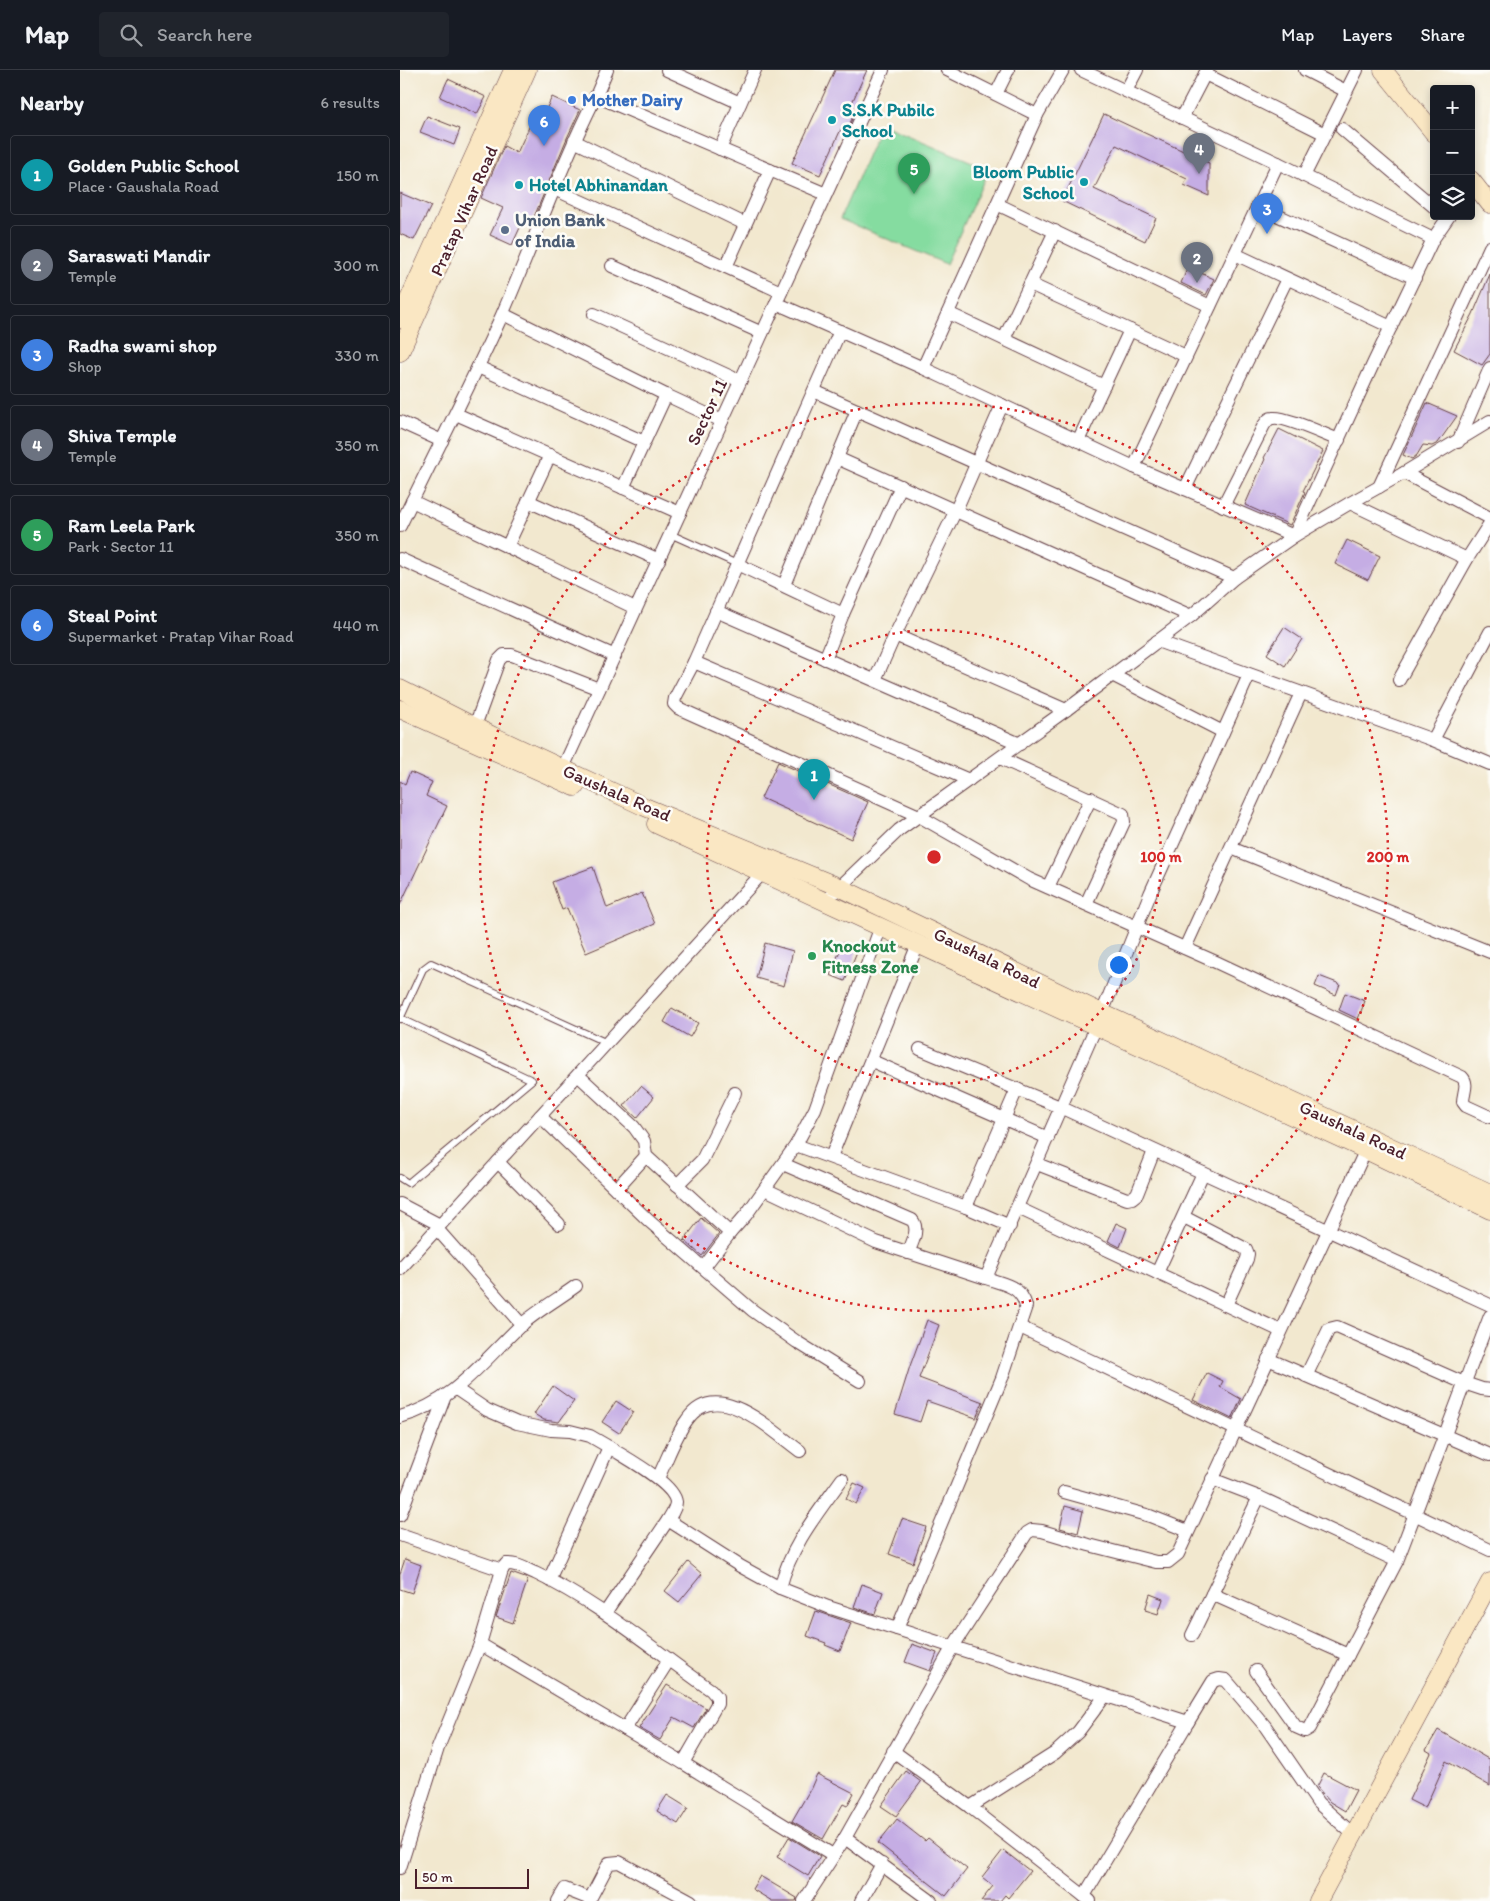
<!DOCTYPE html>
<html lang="en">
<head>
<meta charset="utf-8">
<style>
	body { margin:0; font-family:Itim,sans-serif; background:#20242c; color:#f1f3f6 }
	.controls { position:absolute; right:15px; top:15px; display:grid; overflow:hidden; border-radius:5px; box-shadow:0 2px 8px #0003 }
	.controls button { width:45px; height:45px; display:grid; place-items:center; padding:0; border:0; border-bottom:1px solid #363941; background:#171b24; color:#f1f3f6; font:25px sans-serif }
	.scale { position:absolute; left:15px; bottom:12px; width:114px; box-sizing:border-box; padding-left:5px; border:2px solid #4a1f2b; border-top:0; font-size:14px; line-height:18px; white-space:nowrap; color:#4a1f2b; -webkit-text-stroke:4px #fdfcf7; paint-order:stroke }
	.you { position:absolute; left:718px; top:894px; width:18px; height:18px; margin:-12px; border:4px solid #fff; border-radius:50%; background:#1a73e8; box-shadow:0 0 0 8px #1a73e833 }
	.badge { display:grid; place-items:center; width:32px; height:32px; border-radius:50%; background:#c8321e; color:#fff; font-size:16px; font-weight:700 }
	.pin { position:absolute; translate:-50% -41px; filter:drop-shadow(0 1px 2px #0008) }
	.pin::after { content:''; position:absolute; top:26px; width:18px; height:15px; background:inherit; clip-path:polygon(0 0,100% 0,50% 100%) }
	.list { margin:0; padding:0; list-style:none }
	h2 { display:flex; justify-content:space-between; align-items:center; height:65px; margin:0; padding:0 20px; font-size:21px }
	h2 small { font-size:16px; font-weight:400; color:#9ea1a6 }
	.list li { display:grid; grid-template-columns:32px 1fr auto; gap:15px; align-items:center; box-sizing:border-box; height:80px; margin:0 10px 10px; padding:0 10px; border:1px solid #363941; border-radius:5px }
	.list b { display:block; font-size:19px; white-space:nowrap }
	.list p { margin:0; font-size:16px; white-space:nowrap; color:#9ea1a6 }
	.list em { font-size:16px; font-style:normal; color:#9ea1a6 }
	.icon { flex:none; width:28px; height:28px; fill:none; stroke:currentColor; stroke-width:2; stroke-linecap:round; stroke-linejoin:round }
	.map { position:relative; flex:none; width:1090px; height:1831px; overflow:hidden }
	header { display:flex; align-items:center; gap:30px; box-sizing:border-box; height:70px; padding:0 25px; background:#171b24; border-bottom:1px solid #363941 }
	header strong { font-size:24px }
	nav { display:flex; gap:28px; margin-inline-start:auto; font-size:18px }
	.search { width:350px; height:45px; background:#20242c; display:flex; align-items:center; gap:12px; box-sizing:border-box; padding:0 18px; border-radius:5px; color:#9ea1a6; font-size:19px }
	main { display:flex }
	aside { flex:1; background:#171b24 }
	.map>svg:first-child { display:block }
</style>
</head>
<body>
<header>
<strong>Map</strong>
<div class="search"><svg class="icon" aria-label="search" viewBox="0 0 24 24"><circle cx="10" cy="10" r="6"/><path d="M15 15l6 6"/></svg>Search here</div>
<nav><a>Map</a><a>Layers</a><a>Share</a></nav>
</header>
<main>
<aside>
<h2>Nearby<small>6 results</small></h2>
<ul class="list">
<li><span class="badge" style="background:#0f9aa8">1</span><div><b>Golden Public School</b><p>Place · Gaushala Road</p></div><em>150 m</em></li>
<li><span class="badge" style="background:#6b7280">2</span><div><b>Saraswati Mandir</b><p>Temple</p></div><em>300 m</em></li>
<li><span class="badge" style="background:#3f7fe0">3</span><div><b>Radha swami shop</b><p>Shop</p></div><em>330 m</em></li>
<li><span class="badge" style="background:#6b7280">4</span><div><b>Shiva Temple</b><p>Temple</p></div><em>350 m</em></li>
<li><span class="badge" style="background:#2e9e5b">5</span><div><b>Ram Leela Park</b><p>Park · Sector 11</p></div><em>350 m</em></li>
<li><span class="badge" style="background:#3f7fe0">6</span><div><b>Steal Point</b><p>Supermarket · Pratap Vihar Road</p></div><em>440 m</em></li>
</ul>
</aside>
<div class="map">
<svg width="1090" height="1831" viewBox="0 0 1090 1831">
	<rect width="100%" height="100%" fill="#fdfcf7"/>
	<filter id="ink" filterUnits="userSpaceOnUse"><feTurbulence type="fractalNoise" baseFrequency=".02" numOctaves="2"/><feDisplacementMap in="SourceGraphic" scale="10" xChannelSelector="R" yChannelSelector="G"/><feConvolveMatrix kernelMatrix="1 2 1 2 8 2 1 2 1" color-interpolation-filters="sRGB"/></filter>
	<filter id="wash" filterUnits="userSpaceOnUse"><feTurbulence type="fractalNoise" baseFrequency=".0096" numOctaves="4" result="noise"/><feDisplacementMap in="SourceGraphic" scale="20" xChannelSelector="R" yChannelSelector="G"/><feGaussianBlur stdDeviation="1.12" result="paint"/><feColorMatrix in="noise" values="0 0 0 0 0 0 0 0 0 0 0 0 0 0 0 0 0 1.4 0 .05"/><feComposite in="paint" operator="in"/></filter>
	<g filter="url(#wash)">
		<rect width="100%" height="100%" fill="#f2e8cf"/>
		<path fill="#85dca0" stroke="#687e66" d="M481 54 589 99 546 194 440 149Z"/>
		<g id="blocks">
			<g fill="#c5ade4">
				<path d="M435 0H467L449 39 455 42 447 60 442 57 420 105 392 93Z"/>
				<path d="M48 9 86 27 77 44 40 27Z"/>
				<path d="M152 27 180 40 167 68 132 152 124 149 112 175 90 165 103 138 81 128 104 76 117 83 130 55 137 58Z"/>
				<path d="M704 44 809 93V126L784 115 787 109 716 75 694 119 756 148 745 171 662 131Z"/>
				<path d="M27 46 60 59 54 75 20 62Z"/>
				<path d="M0 123 31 136 14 170 0 164Z"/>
				<path d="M788 197 814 209 806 225 781 213Z"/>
				<path d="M1090 204V284L1082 295 1054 280 1073 244Z"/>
				<path d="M1027 333 1057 346 1038 373 1032 376 1023 375 1017 385 1012 389 1003 385Z"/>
				<path d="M879 359 923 381 903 421 905 422 890 455 845 435 865 389 864 388Z"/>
				<path d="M947 470 980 486 968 510 935 494Z"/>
				<path d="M884 557 902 569 885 596 867 584Z"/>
				<path d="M378 692 468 732 451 769 361 728Z"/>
				<path d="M10 702 32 712 26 726 47 736 0 835V711L5 714Z"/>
				<path d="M193 797 207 838 242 823 255 854 186 883 167 838 162 840 152 812Z"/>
				<path d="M365 873 393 881 384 916 356 908Z"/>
				<path d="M443 873 458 879 445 911 430 905Z"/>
				<path d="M919 906 940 914 936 925 915 916Z"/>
				<path d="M945 923 965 931 958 949 939 940Z"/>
				<path d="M272 938 298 953 290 967 264 952Z"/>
				<path d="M241 1016 254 1027 237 1048 224 1036Z"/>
				<path d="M301 1148 319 1164 302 1186 284 1170Z"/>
				<path d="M716 1153 727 1158 720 1177 708 1171Z"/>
				<path d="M527 1250 539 1255 519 1308 583 1332 576 1348 527 1331 520 1352 495 1344 510 1296Z"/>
				<path d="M807 1303 823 1311 820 1317 841 1329 832 1349 793 1330Z"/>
				<path d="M153 1316 174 1331 159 1352 144 1350 134 1344Z"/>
				<path d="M216 1331 233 1342 219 1363 202 1352Z"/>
				<path d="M454 1413 465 1418 456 1434 446 1429Z"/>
				<path d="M665 1436 683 1441 678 1463 660 1458Z"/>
				<path d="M502 1449 526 1457 513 1493 489 1484Z"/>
				<path d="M5 1489 21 1495 12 1523 0 1519V1504Z"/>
				<path d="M288 1492 302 1504 279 1532 265 1521Z"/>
				<path d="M111 1503 128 1509 113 1553 96 1547Z"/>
				<path d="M462 1514 483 1522 475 1544 454 1537Z"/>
				<path d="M750 1524 763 1529 758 1544 745 1540Z"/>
				<path d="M416 1541 451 1553 440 1581 425 1575 426 1573 407 1566Z"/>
				<path d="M512 1574 537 1583 530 1601 505 1592Z"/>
				<path d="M267 1615 306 1638 294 1658 274 1647 260 1670 239 1658Z"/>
				<path d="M1038 1660 1090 1690V1716L1046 1691 1025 1738 1009 1730 1031 1683 1026 1680Z"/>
				<path d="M506 1701 521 1712 496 1746 481 1736Z"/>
				<path d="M924 1703 956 1720 945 1741 930 1732 917 1717Z"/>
				<path d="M417 1704 454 1723 447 1736 443 1734 423 1769 392 1751 411 1718Z"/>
				<path d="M267 1725 288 1738 278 1754 257 1741Z"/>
				<path d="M497 1749 525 1771 528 1768 567 1799 546 1826 478 1773Z"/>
				<path d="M389 1767 420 1786 408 1806 377 1787Z"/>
				<path d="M603 1780 630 1801 608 1828 605 1825 600 1831H581L593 1816 582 1807Z"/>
				<path d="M360 1806 397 1828 396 1831H372L352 1819Z"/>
			</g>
		</g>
	</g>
	<g filter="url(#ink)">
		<use href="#blocks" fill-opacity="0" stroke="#633d44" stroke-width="1"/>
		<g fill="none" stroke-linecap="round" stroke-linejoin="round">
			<defs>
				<g id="lane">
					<path d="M270 464 337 494"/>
					<path d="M0 949 23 899 31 893 207 973"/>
					<path d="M0 1108 8 1113 132 1010 0 948"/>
				</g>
				<g id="street">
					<path d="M207 0 196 26 426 124"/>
					<path d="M267 0 340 33"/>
					<path d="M547 0 637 45"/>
					<path d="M663 0 637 45 523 298 734 397 894 466 974 292 1033 169 1049 146"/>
					<path d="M681 0 878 93 1033 169"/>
					<path d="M905 0 946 21"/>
					<path d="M805 4 925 64"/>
					<path d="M726 21 737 0"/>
					<path d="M596 24 608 0"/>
					<path d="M782 48 807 0"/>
					<path d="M942 59 1034 137"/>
					<path d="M174 71 345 154"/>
					<path d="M320 79 355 0"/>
					<path d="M904 106 957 0"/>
					<path d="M154 119 381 222"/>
					<path d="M597 134 810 236"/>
					<path d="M857 136 1015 208"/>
					<path d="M835 184 991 257"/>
					<path d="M212 196 362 263"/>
					<path d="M326 197 370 100"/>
					<path d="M630 214 786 286"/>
					<path d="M376 233 523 298"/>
					<path d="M548 243 704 316"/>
					<path d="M103 244 266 325 322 351"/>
					<path d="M194 244 340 311"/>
					<path d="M440 261 294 592 275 628 274 634 278 638 519 746 629 809 818 893 1062 1007C1069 1014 1063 1023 1063 1032L1066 1036 1090 1047"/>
					<path d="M604 269 655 161"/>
					<path d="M78 297 244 372"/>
					<path d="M414 321 834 508"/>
					<path d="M56 344 280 443"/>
					<path d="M0 352 42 371"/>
					<path d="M678 371 730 260"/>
					<path d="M1058 372 1090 298"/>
					<path d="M437 388 457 340"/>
					<path d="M734 397 878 93"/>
					<path d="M1004 403 1090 448"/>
					<path d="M979 417 1090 177"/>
					<path d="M223 418 266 325"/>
					<path d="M785 419 887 209"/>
					<path d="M12 431 233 537"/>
					<path d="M128 431 259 490"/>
					<path d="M950 433 1067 489"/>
					<path d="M823 436 864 355C867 351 869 348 873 348 885 346 925 365 939 370"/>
					<path d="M0 456C34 385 70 316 102 245 134 172 160 97 196 26"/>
					<path d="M107 477 150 385"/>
					<path d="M0 489 215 586"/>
					<path d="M337 494 443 544"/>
					<path d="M384 515 437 388 791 546"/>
					<path d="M316 541 620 674"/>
					<path d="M495 565 666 640"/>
					<path d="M757 571 1033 670 1090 694"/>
					<path d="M425 589 443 544 501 416"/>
					<path d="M294 592 569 710"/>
					<path d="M712 605 823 662"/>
					<path d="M475 610 495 565 556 440 602 335"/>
					<path d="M999 610 1067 489 1090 453"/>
					<path d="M75 656 99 590 104 585H112L199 619"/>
					<path d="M1033 670 1090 562"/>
					<path d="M600 688 723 744 724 752 686 834"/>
					<path d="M163 698 483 0"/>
					<path d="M831 778 1090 882"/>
					<path d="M648 817 691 728"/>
					<path d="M425 831 499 760 666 640 791 546 834 508 894 466 950 433 1004 403 1090 351"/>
					<path d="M785 878 901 623"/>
					<path d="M520 979 660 1037 1090 1235"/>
					<path d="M472 991 648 1068"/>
					<path d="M178 1005 234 1057 244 1071 246 1086 330 1163 346 1145 396 1075 415 1039 481 856"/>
					<path d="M140 1046 249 1151 352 1240 397 1272 460 1311"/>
					<path d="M396 1075 566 1137 610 1156"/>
					<path d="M431 1087 518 874"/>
					<path d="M98 1092 159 1154"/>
					<path d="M383 1094 512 1150C520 1159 512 1173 508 1183"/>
					<path d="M637 1094 727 1129 732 1128 737 1124 754 1081"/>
					<path d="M277 1115 302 1090 335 1023"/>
					<path d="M216 1119 246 1086"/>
					<path d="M365 1119 476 1172 586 1208"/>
					<path d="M0 1134 40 1155"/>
					<path d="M566 1137 617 1019"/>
					<path d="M618 1138 881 1261"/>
					<path d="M784 1147 846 1179 848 1184 847 1189 826 1235"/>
					<path d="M37 1159 122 1255"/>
					<path d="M304 1197 330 1163"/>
					<path d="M0 1199 366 799"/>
					<path d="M757 1203 803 1103"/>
					<path d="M620 1257 1090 1480"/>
					<path d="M868 1289 1090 1385"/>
					<path d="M906 1306 929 1259 937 1257 1064 1313 1082 1319 1090 1320"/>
					<path d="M56 1319 87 1340 117 1353 151 1360 170 1361 190 1366 209 1377"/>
					<path d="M0 1347C53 1333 82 1292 120 1256 137 1241 158 1229 176 1216"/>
					<path d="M258 1408C267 1390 275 1366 287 1350 317 1306 372 1361 400 1381"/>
					<path d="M812 1409 859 1427 997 1491"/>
					<path d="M664 1422 750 1446 788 1461"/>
					<path d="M0 1445 45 1326"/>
					<path d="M268 1450 340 1496 380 1518 428 1537 788 1652 813 1611 819 1609 826 1610 865 1656 918 1733 954 1765"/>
					<path d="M0 1465 102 1500 106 1494C117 1493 125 1499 135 1503 199 1533 254 1580 311 1620L317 1627V1634L283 1693 433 1785"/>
					<path d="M149 1510 209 1377C224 1387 274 1413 276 1432 276 1438 271 1445 268 1450L205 1543"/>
					<path d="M380 1518C391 1475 417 1444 442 1409"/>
					<path d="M812 1524 948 1585"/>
					<path d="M497 1559 602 1308 626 1236C620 1215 605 1215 586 1208L702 943 750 824 849 605"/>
					<path d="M792 1565 859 1427"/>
					<path d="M80 1574 102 1500"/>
					<path d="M856 1601 896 1657 905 1661 910 1658 997 1491 1090 1246"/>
					<path d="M225 1659 269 1590"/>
					<path d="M493 1681 570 1737 684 1826"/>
					<path d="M570 1737 655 1683 678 1662 705 1626"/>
					<path d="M445 1768 531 1831"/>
					<path d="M0 1798 38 1678 80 1574 283 1693"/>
					<path d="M158 1831 165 1819 190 1829 209 1793 219 1792 291 1831"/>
					<path d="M404 1831 445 1768 552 1578 627 1463 632 1460 642 1461 689 1475 756 1492H768L778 1484 969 1073"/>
					<path d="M461 1831 482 1794"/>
					<path d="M690 1831 684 1826 788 1652"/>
				</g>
				<g id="secondary">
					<path d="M983 0 1034 63"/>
					<path d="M1071 110 1090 134"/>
					<path d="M0 249 113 0"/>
					<path d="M0 282 127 0"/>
					<path d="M0 619 93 666 245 737 439 817 702 943 1090 1123"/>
					<path d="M0 639 175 717"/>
					<path d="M256 754 966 1080 1090 1140"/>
					<path d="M918 1831 1090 1512"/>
				</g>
			</defs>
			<use href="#lane" stroke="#633d44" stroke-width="8"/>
			<use href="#street" stroke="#633d44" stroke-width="14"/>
			<use href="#secondary" stroke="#633d44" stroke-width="19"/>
			<use href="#lane" stroke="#fff" stroke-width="6"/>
			<use href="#street" stroke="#fff" stroke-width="12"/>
			<use href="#secondary" stroke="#fae7c3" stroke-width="18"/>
		</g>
	</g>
	<g fill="none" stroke="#d62828" stroke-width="2.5" stroke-dasharray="2.5 5">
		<circle cx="534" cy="787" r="227"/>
		<circle cx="534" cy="787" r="454"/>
	</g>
	<circle fill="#3f7fe0" stroke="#fdfcf7" stroke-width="2" cx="172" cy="30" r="5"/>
	<g fill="#0f9aa8" stroke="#fdfcf7" stroke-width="2">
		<circle cx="432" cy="50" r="5"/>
		<circle cx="684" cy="112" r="5"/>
		<circle cx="119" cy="115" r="5"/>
	</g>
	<circle fill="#5c6f8a" stroke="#fdfcf7" stroke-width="2" cx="105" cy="160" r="5"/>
	<circle fill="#2e9e5b" stroke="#fdfcf7" stroke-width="2" cx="412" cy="886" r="5"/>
	<g text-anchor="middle" stroke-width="5" stroke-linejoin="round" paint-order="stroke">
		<g font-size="18" font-weight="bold" fill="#366cbe" stroke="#fdfcf7" text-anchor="start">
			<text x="182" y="36">Mother Dairy</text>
		</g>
		<g font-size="18" font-weight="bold" fill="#0d838f" stroke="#fdfcf7" text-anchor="start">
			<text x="442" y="46">S.S.K Pubilc<tspan x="442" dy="21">School</tspan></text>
			<text x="674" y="108" text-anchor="end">Bloom Public<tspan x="674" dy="21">School</tspan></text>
			<text x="129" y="121">Hotel Abhinandan</text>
		</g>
		<g font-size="18" fill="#4a1f2b" stroke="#fdfcf7">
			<text transform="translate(64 141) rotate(-66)" y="6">Pratap Vihar Road</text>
			<text transform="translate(307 342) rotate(-65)" y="6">Sector 11</text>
			<text transform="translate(217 723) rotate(24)" y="6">Gaushala Road</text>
			<text transform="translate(587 888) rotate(26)" y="6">Gaushala Road</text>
			<text transform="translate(953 1060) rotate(25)" y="6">Gaushala Road</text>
		</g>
		<g font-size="18" font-weight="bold" fill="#4e5e75" stroke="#fdfcf7" text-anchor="start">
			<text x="115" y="156">Union Bank<tspan x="115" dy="21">of India</tspan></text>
		</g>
		<g font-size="18" font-weight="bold" fill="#27864d" stroke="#fdfcf7" text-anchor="start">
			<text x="422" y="882">Knockout<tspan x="422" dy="21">Fitness Zone</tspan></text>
		</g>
	</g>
	<circle cx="534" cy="787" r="8" fill="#d62828" stroke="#fdfcf7" stroke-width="2.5"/>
	<g font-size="15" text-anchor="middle" font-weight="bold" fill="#d62828" stroke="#fdfcf7" stroke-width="5" stroke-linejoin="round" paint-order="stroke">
		<text x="761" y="792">100 m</text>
		<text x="988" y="792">200 m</text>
	</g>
</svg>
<div class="controls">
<button>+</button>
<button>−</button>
<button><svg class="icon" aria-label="layers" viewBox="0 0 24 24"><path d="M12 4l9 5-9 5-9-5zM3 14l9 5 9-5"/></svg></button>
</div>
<div class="scale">50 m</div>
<div class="you"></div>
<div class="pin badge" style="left:414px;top:730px;background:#0f9aa8">1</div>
<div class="pin badge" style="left:797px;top:213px;background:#6b7280">2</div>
<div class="pin badge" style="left:867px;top:164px;background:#3f7fe0">3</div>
<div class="pin badge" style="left:799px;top:104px;background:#6b7280">4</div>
<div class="pin badge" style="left:514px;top:124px;background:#2e9e5b">5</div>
<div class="pin badge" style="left:144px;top:76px;background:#3f7fe0">6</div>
</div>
</main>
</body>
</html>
